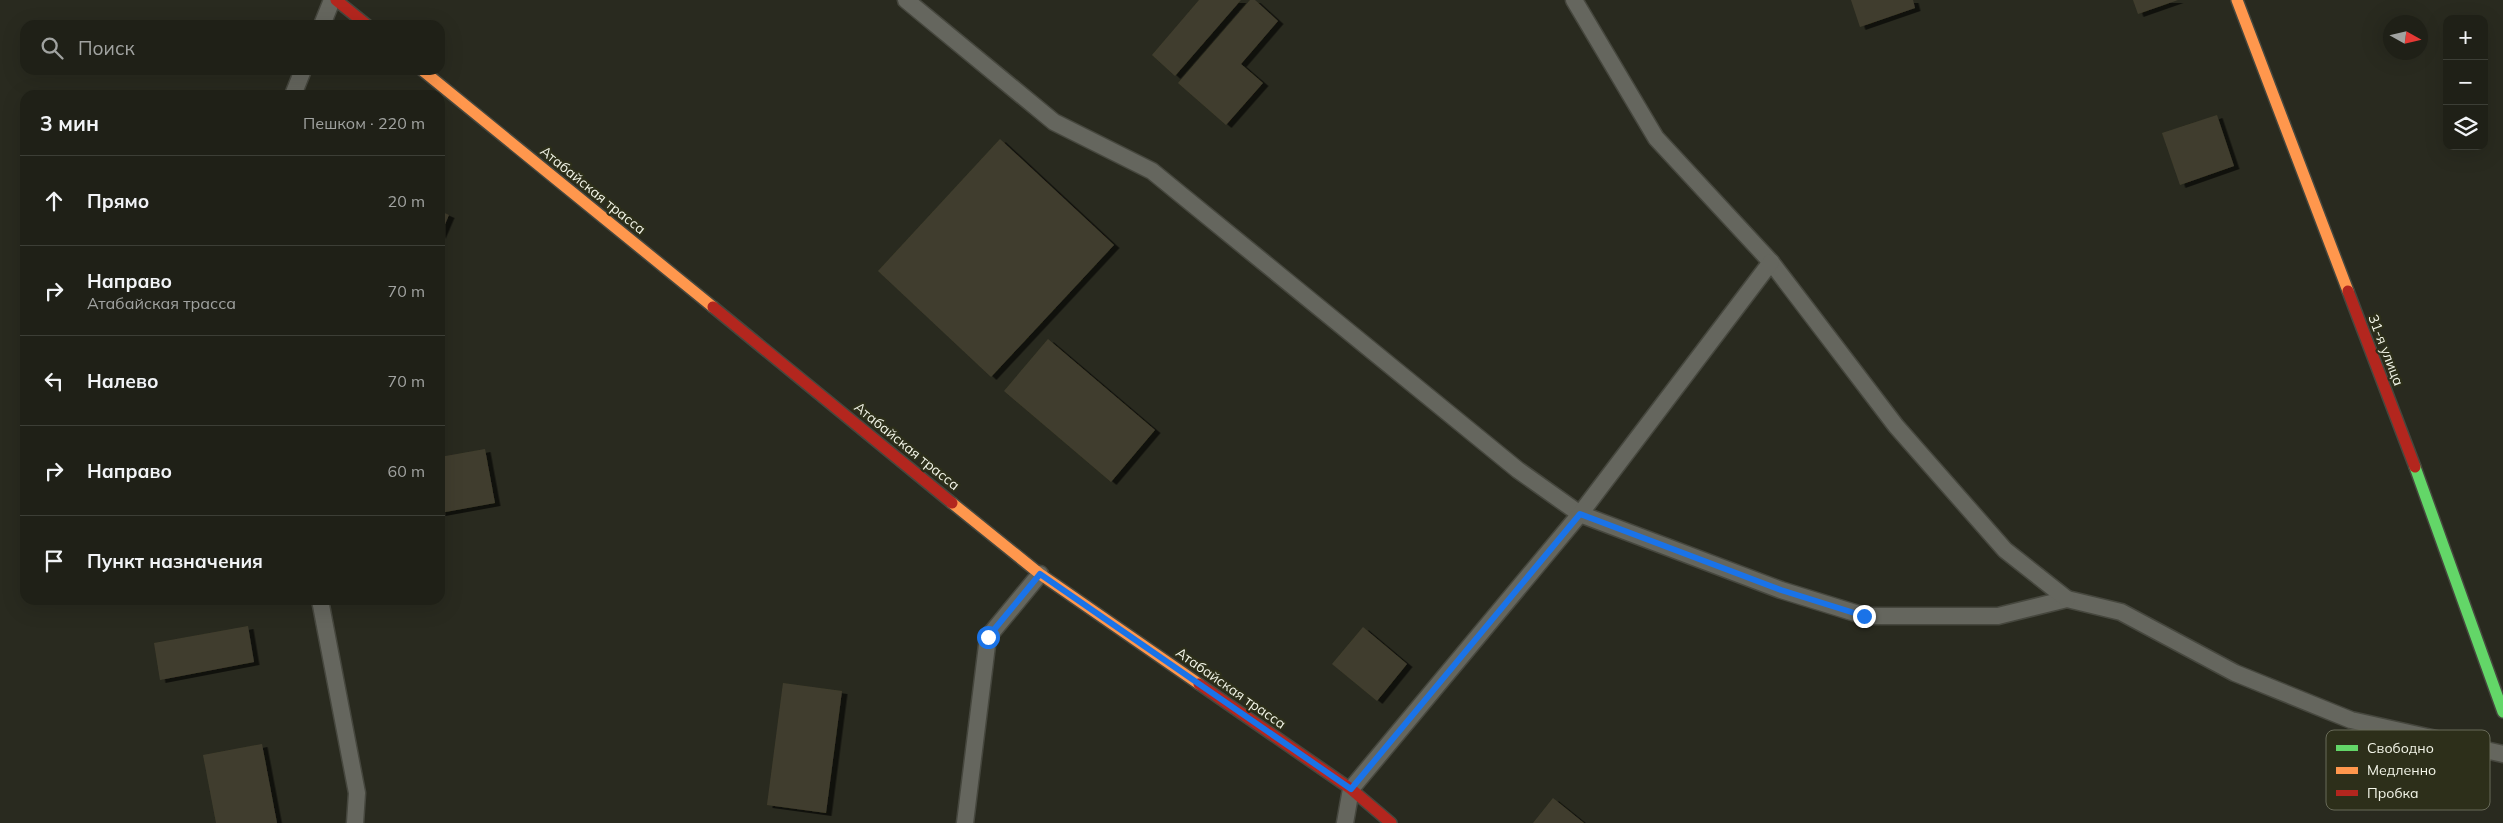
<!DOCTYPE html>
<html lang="ru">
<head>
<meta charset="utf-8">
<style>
	body { margin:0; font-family:Mulish,sans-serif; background:#272820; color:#f1f3f6 }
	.controls { position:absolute; right:15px; top:15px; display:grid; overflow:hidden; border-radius:10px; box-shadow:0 5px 20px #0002 }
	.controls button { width:45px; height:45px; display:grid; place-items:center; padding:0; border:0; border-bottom:1px solid #3c3e36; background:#1f2017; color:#f1f3f6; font:25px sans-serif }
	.compass { position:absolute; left:2383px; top:15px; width:45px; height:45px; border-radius:50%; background:#1f2017; box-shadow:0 5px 20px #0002; rotate:98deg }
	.stop { position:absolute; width:15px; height:15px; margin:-11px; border:4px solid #1a73e8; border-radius:50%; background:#fff }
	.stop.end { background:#1a73e8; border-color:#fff; box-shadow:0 1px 5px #0008 }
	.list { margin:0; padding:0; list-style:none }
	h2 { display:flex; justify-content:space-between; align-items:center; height:65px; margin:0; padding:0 20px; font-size:21px }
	h2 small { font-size:16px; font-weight:400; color:#a1a3a1 }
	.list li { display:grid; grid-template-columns:32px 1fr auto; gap:15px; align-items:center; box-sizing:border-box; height:90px; padding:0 20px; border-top:1px solid #3c3e36 }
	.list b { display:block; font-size:19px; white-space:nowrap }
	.list p { margin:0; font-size:16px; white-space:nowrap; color:#a1a3a1 }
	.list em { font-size:16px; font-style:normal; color:#a1a3a1 }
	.icon { flex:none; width:28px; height:28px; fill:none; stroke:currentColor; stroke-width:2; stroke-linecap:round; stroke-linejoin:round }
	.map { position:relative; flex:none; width:2503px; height:823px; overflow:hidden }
	.search { position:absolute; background:#1f2017; box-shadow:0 5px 20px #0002; left:20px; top:20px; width:425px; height:55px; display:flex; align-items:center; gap:12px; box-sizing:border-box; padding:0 18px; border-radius:15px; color:#a1a3a1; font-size:19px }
	.panel { position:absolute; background:#1f2017; box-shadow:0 5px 20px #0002; left:20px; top:90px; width:425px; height:515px; border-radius:15px }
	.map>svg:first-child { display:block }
</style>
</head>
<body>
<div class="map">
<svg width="2503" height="823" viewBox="0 0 2503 823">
	<defs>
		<filter id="shadow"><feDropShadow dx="5.5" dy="3" stdDeviation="0" flood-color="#0009"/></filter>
	</defs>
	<rect width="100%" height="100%" fill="#292a1f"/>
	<g fill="#413e2d" filter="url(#shadow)">
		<path d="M1199 0H1241L1175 76 1152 55Z"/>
		<path d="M1250 0H1255L1278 21 1241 64 1263 83 1226 125 1178 83Z"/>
		<path d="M1851 0H1913L1915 8 1860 27Z"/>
		<path d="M2133 0H2178L2138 14Z"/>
		<path d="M2217 115 2234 166 2180 185 2162 133Z"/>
		<path d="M1000 139 1114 245 991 377 878 271Z"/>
		<path d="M440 211 449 215 440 236Z"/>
		<path d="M1048 339 1155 430 1111 482 1004 391Z"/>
		<path d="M485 449 495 503 440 513V457Z"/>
		<path d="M248 626 254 662 160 680 154 643Z"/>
		<path d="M1363 627 1407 664 1377 701 1332 664Z"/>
		<path d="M783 683 842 691 826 813 767 805Z"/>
		<path d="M262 744 277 823H216L203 755Z"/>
		<path d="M1553 798 1584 823H1533Z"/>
	</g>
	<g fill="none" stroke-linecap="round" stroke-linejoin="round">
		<defs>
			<g id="lane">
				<path d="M906 0 1054 122 1152 171 1518 470 1580 514 1781 590 1865 616H1998L2067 599 2121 612 2235 673 2351 720 2503 754"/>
				<path d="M1574 0 1656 138 1771 262 1896 426 2005 550 2067 599"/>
				<path d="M322 25 332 0"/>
				<path d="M293 95 303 70"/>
				<path d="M320 600 357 793 355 823"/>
				<path d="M965 823 988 637 1040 574"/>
				<path d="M1345 823 1351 789 1580 514 1771 262"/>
			</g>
			<path id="fast" d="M2415 467 2503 712"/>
			<g id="slow">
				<path d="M2237 0 2348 291"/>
				<path d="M422 70 713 307"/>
				<path d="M952 503 1040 574 1199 684"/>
			</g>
			<g id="jam">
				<path d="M336 0 367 25"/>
				<path d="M2348 291 2415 467"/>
				<path d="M713 307 952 503"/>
				<path d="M1199 684 1351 789 1391 823"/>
			</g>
		</defs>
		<use href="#lane" stroke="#46473e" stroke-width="19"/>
		<use href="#fast" stroke="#46473e" stroke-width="14"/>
		<use href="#slow" stroke="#46473e" stroke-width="14"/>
		<use href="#jam" stroke="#46473e" stroke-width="14"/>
		<use href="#lane" stroke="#65665e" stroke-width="16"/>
		<use href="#fast" stroke="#63d668" stroke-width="11"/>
		<use href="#slow" stroke="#ff974d" stroke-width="11"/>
		<use href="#jam" stroke="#b3261e" stroke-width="11"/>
	</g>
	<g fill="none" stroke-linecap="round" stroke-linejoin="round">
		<path stroke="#1a73e8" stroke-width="6" d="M988 637 1040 574 1351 789 1580 514 1781 590 1864 616"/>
	</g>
	<g text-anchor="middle" stroke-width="4.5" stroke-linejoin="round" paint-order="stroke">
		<g font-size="14" fill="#f3f5e8" stroke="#2d2f1a">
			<text transform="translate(593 190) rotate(39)" y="5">Атабайская трасса</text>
			<text transform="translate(2386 350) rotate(69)" y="5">31-я улица</text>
			<text transform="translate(907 446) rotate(39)" y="5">Атабайская трасса</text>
			<text transform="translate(1231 688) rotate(35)" y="5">Атабайская трасса</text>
		</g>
	</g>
	<rect x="2326" y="730" width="164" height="80" rx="8" fill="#2d2f1a" stroke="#686a58" stroke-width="1"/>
	<rect x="2336" y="745" width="22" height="6" fill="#63d668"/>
	<rect x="2336" y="767" width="22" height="7" fill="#ff974d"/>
	<rect x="2336" y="790" width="22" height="6" fill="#b3261e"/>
	<g font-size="14" fill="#f3f5e8">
		<text x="2367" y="753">Свободно</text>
		<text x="2367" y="775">Медленно</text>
		<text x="2367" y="798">Пробка</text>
	</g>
</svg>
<div class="controls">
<button>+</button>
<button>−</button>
<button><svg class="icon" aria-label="layers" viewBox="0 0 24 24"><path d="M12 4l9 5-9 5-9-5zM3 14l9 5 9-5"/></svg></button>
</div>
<svg class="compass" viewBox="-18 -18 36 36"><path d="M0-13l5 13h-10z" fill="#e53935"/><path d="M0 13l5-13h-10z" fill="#a1a3a1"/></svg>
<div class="stop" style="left:988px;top:637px"></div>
<div class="stop end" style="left:1864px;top:616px"></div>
<div class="search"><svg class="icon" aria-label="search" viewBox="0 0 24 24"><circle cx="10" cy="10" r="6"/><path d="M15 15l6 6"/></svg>Поиск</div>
<section class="panel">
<h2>3 мин<small>Пешком · 220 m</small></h2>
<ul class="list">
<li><svg class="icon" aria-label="ahead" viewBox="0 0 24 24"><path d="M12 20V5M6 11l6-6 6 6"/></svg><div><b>Прямо</b></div><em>20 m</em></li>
<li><svg class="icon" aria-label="right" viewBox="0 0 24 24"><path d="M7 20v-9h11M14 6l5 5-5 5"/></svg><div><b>Направо</b><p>Атабайская трасса</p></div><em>70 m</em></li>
<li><svg class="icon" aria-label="left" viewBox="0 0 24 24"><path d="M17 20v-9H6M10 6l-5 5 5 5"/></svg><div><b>Налево</b></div><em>70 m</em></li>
<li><svg class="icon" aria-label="right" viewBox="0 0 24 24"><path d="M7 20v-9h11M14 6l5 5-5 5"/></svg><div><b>Направо</b></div><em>60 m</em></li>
<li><svg class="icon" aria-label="arrive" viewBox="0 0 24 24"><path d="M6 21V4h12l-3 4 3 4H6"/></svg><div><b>Пункт назначения</b></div></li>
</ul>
</section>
</div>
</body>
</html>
